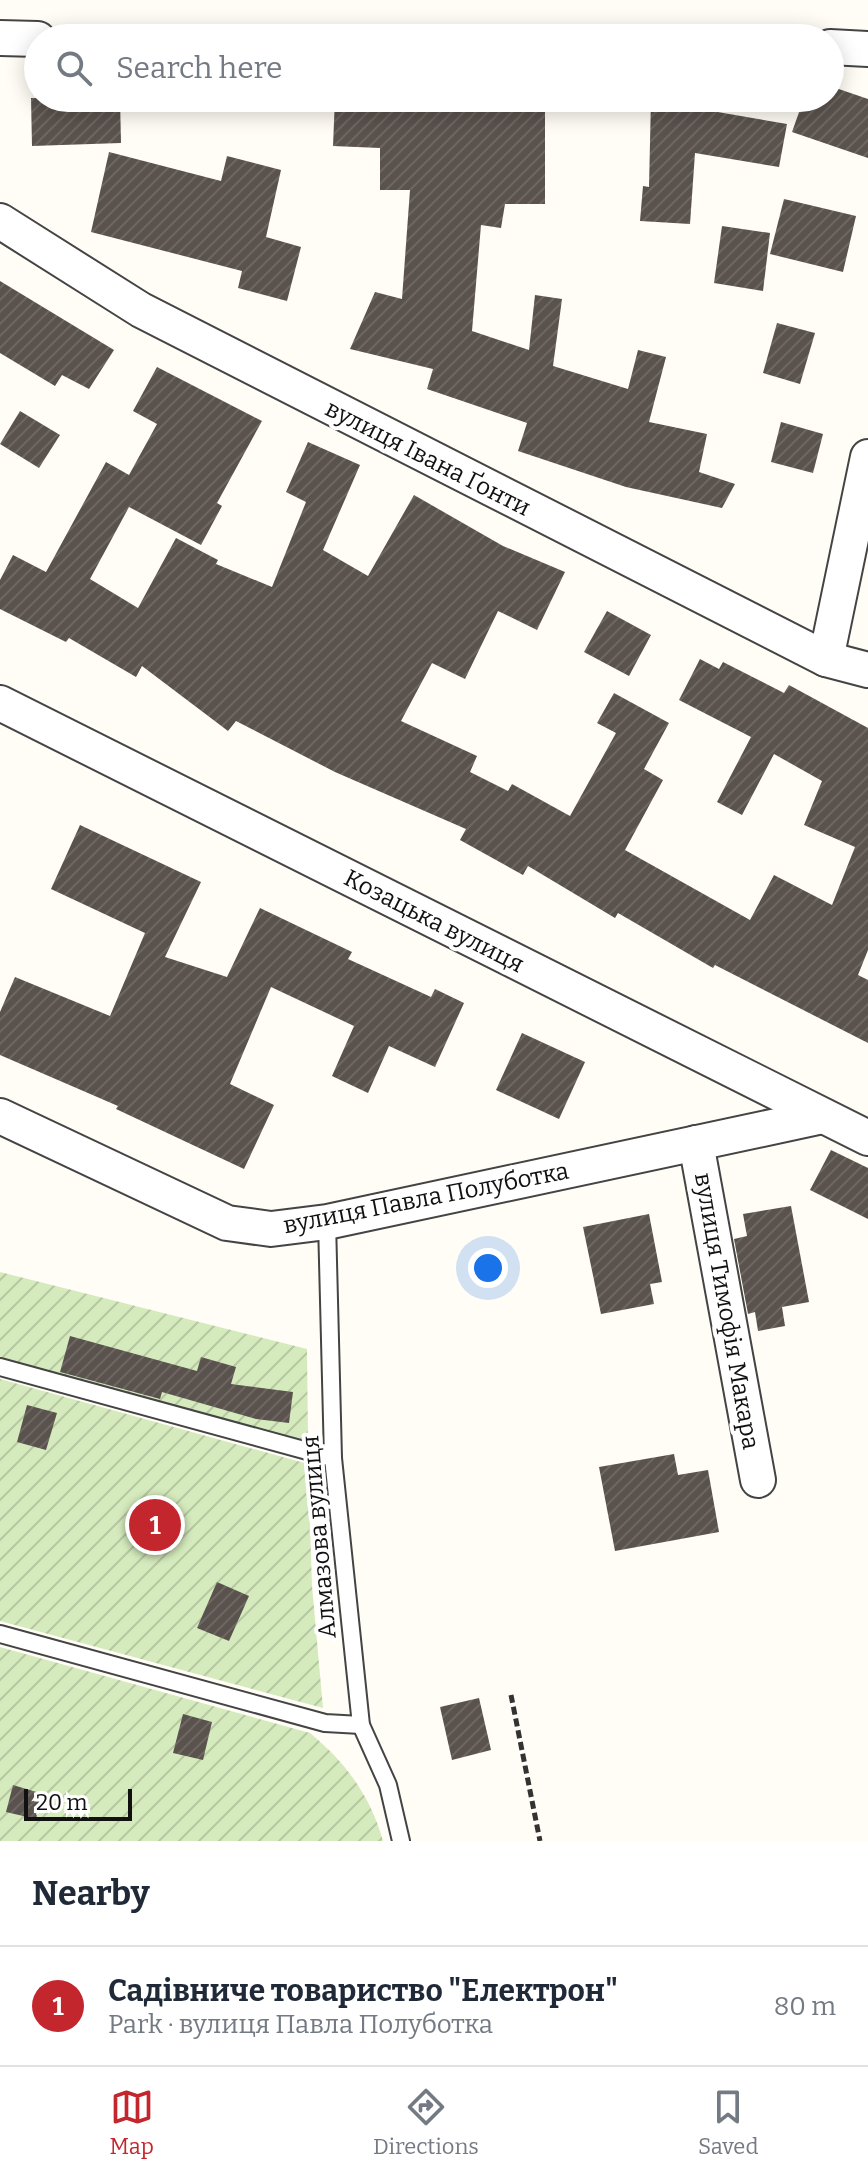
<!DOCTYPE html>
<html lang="en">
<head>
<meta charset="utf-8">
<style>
	body { margin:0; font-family:Bitter,serif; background:#f2f2f3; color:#1f2937 }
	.scale { position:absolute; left:24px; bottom:20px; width:108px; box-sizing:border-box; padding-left:8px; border:4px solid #111; border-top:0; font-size:22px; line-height:28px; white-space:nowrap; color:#111; -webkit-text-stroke:6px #fff; paint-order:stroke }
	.you { position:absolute; left:488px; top:1268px; width:28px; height:28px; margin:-20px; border:6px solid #fff; border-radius:50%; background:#1a73e8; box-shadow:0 0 0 12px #1a73e833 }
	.badge { display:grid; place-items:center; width:52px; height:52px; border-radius:50%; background:#c4262e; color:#fff; font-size:26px; font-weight:700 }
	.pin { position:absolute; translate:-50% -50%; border:4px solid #fff; box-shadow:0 2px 8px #0006 }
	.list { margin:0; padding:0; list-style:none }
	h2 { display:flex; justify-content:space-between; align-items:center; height:104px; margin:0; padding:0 32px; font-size:34px }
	h2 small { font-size:26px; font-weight:400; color:#747a83 }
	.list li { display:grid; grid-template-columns:52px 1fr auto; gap:24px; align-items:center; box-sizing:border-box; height:120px; padding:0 32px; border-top:2px solid #e0e1e3 }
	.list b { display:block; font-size:30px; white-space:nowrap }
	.list p { margin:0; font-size:26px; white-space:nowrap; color:#747a83 }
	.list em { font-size:26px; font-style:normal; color:#747a83 }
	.icon { flex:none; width:44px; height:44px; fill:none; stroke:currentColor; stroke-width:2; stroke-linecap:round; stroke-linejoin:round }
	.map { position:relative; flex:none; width:868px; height:1841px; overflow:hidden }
	.search { position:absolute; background:#fff; box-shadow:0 4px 20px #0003; left:24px; right:24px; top:24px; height:88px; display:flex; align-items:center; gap:20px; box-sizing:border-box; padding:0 28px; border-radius:44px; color:#747a83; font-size:30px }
	.sheet { height:224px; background:#fff }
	nav { display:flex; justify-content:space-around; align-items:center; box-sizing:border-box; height:112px; border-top:2px solid #e0e1e3; background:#fff; font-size:22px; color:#747a83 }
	nav a { display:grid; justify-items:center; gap:4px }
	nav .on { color:#c4262e }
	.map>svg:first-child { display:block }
</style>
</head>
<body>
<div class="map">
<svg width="868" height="1841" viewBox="0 0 868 1841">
	<defs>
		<pattern id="garden-furrows" width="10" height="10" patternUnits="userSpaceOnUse" patternTransform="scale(2)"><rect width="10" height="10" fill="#d5ebbd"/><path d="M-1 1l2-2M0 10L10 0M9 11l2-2" fill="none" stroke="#b6c8a1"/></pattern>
		<pattern id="building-hatch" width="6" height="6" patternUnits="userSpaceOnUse" patternTransform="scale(2)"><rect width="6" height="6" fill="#5a524d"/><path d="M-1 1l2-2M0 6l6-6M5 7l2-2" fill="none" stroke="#6d6662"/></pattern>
	</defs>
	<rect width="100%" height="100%" fill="#fffdf5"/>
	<g fill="url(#garden-furrows)">
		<path d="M0 1272 307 1349 308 1442 0 1358Z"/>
		<path d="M0 1379 308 1464 312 1586 323 1708 0 1621Z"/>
		<path d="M0 1647 310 1733C346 1763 370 1795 383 1841H0Z"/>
	</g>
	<g fill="url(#building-hatch)">
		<path d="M830 86 868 99V158L792 132 804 98H830Z"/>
		<path d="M31 98H120L121 143 32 146Z"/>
		<path d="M335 98H545V204H505L501 228 481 225 472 331 529 350 535 295 562 299 553 366 628 389 638 350 666 357 649 422 707 434 699 472 735 484 722 508 626 487 518 451 527 423 427 389 433 369 350 349 375 292 402 299 410 190H380V148L333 146Z"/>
		<path d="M651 98H706V110L787 124 779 167 695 153 690 224 640 221 643 186 649 187Z"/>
		<path d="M109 152 221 181 227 156 281 170 266 237 301 247 287 301 238 288 242 271 91 232Z"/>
		<path d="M784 199 856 216 843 272 770 254Z"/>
		<path d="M722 226 770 233 763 291 714 283Z"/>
		<path d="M0 281 114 350 89 389 62 375 55 386 0 353Z"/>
		<path d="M777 323 815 333 800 384 763 373Z"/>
		<path d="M157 367 262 421 217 503 222 506 201 545 129 507 90 579 138 608 176 538 218 560 216 564 272 587 306 502 286 492 308 442 360 465 323 550 368 576 414 495 503 546 565 572 537 630 498 611 465 679 432 663 401 721 477 756 470 772 508 791 512 784 570 816 616 733 597 723 614 693 669 723 644 769 663 780 625 850 750 920 774 875 832 905 855 847 804 825 822 781 774 754 742 815 717 802 751 737 679 700 700 659 719 669 723 662 784 693 789 685 868 728V950L858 975 868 980V1043L715 965 713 968 618 913 615 918 528 866 523 875 460 840 466 829 335 772 236 721 228 731 142 666 136 677 69 638 66 642 0 609V580L13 555 46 572 106 462 129 475 157 424 133 411Z"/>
		<path d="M20 411 60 435 39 468 0 444Z"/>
		<path d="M781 422 823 434 813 473 771 462Z"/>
		<path d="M607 611 651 635 629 676 584 652Z"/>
		<path d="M80 825 201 882 165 957 227 977 260 908 352 952 348 959 431 997 435 989 464 1003 435 1067 389 1046 368 1093 332 1076 354 1026 271 987 230 1084 274 1105 244 1169 116 1109 118 1106 0 1055V1012L15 977 110 1016 145 933 51 889Z"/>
		<path d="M522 1033 585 1062 559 1119 496 1090Z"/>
		<path d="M831 1150 868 1168V1219L810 1190Z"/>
		<path d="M791 1206 809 1302 782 1307 785 1326 758 1331 755 1312 748 1314 734 1239 747 1236 743 1214Z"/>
		<path d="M649 1214 662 1282 650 1284 654 1304 601 1314 583 1227Z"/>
		<path d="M70 1336 197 1371 201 1357 236 1367 231 1384 293 1392 289 1423 256 1419 162 1392 160 1399 60 1372Z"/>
		<path d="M27 1405 57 1413 46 1450 17 1442Z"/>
		<path d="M674 1454 678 1475 708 1470 719 1532 615 1551 599 1467Z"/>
		<path d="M217 1582 249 1596 229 1641 197 1628Z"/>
		<path d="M479 1698 491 1750 452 1760 440 1707Z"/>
		<path d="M183 1714 212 1722 203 1760 173 1753Z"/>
		<path d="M13 1785 43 1794 36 1819 6 1812Z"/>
	</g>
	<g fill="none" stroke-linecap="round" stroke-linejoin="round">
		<defs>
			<g id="lane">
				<path d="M327 1222 333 1458 361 1725 388 1785 401 1841"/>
				<path d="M0 1367 333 1458"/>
				<path d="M0 1634 325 1723 361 1725"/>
			</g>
			<g id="street">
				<path d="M0 38 38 39"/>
				<path d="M830 47 868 49"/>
				<path d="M0 221 141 310 826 659 868 670"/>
				<path d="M826 659 868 457"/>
				<path d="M0 703 868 1138"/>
				<path d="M0 1116 227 1223 271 1229 327 1222 823 1116"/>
				<path d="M696 1143 758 1480"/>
			</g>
		</defs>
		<use href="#lane" stroke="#444" stroke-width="20"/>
		<use href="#street" stroke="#444" stroke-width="38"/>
		<path stroke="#333" stroke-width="5" stroke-dasharray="8 4" stroke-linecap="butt" d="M511 1695 540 1841"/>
		<use href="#lane" stroke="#fff" stroke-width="16"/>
		<use href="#street" stroke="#fff" stroke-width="34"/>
	</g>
	<g text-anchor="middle" stroke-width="8" stroke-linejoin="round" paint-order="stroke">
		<g font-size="24" fill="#111" stroke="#fff">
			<text transform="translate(428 458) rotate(27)" y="8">вулиця Івана Ґонти</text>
			<text transform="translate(434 921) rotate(27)" y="8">Козацька вулиця</text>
			<text transform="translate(426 1198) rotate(-11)" y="8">вулиця Павла Полуботка</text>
			<text transform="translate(727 1311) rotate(80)" y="8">вулиця Тимофія Макара</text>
			<text transform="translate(319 1537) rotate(-95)" y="8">Алмазова вулиця</text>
		</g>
	</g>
</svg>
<div class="scale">20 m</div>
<div class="you"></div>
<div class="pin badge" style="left:155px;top:1525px">1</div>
<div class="search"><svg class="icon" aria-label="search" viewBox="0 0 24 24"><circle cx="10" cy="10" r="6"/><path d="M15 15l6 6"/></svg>Search here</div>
</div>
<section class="sheet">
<h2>Nearby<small></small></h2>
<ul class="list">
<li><span class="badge">1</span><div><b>Садівниче товариство &quot;Електрон&quot;</b><p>Park · вулиця Павла Полуботка</p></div><em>80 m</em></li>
</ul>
</section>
<nav>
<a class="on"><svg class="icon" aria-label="map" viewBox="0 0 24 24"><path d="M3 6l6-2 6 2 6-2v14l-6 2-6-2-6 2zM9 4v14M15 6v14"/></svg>Map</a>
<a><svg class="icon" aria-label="directions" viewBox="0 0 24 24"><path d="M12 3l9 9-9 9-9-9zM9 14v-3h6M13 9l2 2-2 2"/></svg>Directions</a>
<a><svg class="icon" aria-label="saved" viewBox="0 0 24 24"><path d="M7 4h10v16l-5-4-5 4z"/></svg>Saved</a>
</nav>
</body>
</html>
